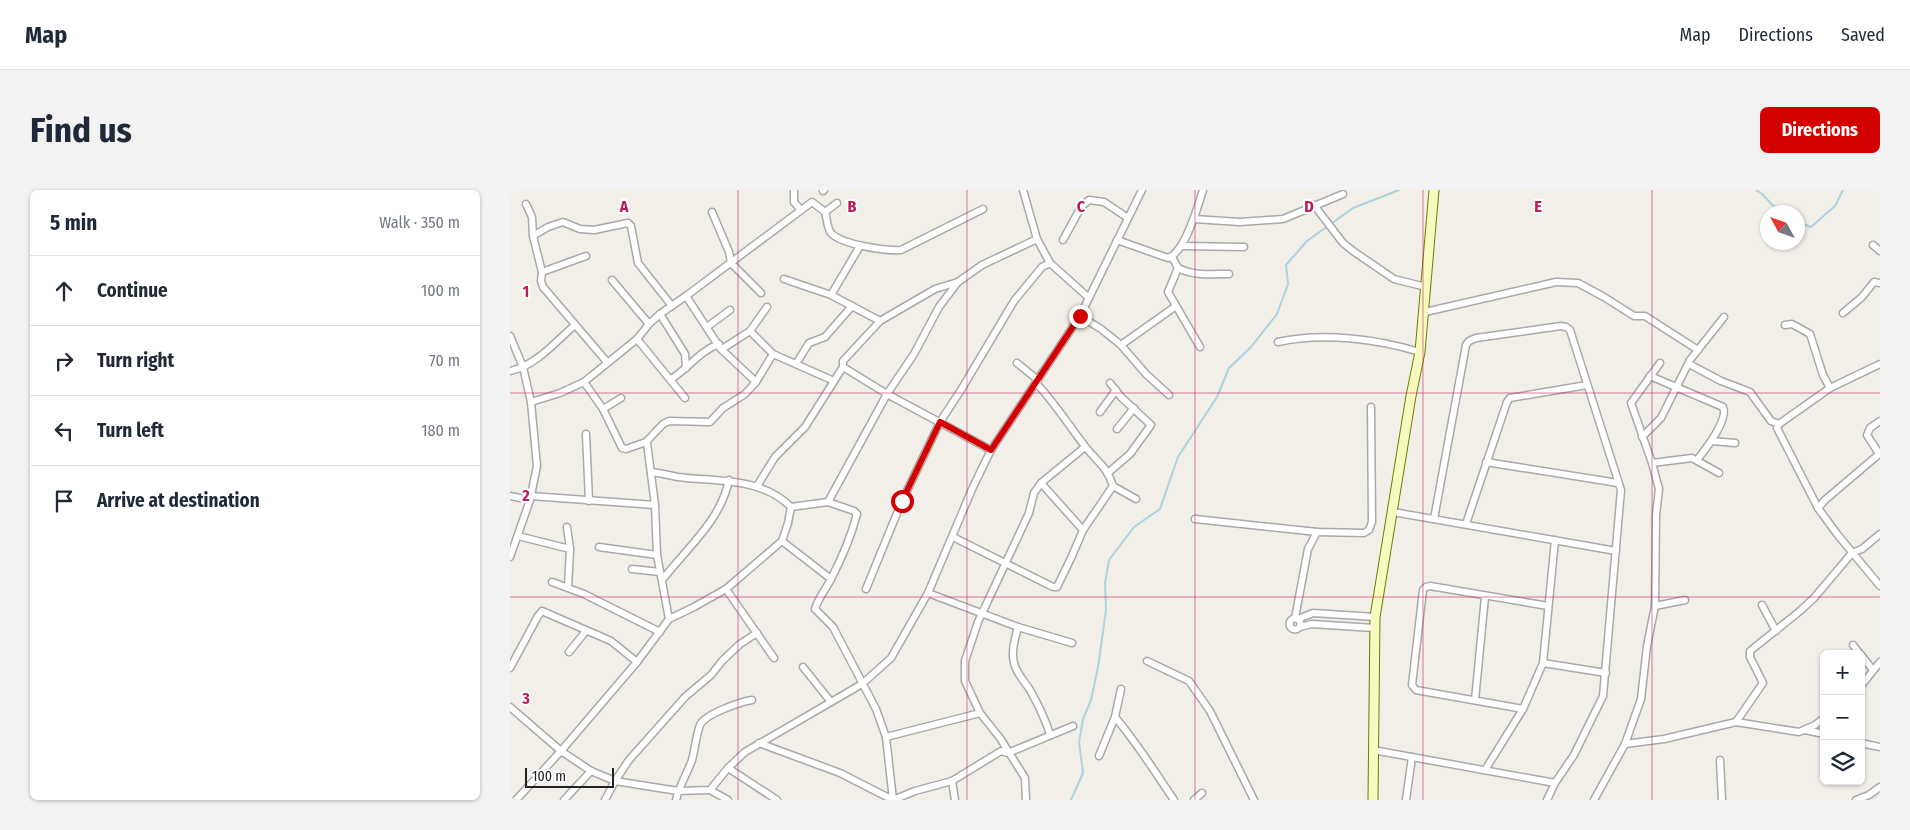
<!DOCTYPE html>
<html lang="en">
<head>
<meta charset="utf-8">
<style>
	body { margin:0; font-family:"Fira Sans Condensed",sans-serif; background:#f2f2f3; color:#1f2937 }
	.controls { position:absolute; right:15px; bottom:15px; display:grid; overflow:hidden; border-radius:8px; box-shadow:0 1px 4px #0004 }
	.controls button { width:45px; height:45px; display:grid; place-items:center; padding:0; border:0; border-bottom:1px solid #e0e1e3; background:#fff; color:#1f2937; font:25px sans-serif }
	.compass { position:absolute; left:1250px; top:15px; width:45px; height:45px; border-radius:50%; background:#fff; box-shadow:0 1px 4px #0004; rotate:310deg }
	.scale { position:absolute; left:15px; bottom:12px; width:89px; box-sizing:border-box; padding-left:5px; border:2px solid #222; border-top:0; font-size:14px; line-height:18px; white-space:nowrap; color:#222; -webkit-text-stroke:4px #fff; paint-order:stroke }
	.stop { position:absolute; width:15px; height:15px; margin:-11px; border:4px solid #d40000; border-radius:50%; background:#fff }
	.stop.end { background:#d40000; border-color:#fff; box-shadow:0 1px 5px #0008 }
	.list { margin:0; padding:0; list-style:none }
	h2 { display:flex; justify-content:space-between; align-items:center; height:65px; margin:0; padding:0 20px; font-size:21px }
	h2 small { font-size:16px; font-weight:400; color:#747a83 }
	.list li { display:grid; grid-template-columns:32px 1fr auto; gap:15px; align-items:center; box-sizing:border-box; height:70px; padding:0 20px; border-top:1px solid #e0e1e3 }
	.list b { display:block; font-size:19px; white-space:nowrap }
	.list em { font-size:16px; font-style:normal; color:#747a83 }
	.icon { flex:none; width:28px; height:28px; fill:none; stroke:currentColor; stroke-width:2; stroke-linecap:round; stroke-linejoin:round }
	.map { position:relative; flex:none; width:1370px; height:610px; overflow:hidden; border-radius:8px }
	header { display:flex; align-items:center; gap:30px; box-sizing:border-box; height:70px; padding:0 25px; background:#fff; border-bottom:1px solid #e0e1e3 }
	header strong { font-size:24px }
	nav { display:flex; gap:28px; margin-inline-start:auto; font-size:18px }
	.intro { display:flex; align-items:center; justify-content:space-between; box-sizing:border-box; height:120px; padding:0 30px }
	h1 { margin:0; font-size:35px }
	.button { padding:12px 22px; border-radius:8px; background:#d40000; color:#fff; font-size:18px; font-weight:700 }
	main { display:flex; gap:30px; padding:0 30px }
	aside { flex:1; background:#fff; border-radius:8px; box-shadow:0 1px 4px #0004 }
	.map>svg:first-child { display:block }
</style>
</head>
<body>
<header>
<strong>Map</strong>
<nav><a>Map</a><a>Directions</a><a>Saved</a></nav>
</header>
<div class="intro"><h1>Find us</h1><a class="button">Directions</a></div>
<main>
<aside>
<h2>5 min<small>Walk · 350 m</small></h2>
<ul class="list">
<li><svg class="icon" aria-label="ahead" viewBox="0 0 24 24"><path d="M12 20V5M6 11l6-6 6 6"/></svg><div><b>Continue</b></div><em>100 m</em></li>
<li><svg class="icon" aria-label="right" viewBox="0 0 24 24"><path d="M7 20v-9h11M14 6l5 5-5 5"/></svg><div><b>Turn right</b></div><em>70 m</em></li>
<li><svg class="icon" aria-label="left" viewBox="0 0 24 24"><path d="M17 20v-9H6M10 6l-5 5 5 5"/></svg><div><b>Turn left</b></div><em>180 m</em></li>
<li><svg class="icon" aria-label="arrive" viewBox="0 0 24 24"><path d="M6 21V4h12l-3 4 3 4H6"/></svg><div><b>Arrive at destination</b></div></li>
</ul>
</aside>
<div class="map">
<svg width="1370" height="610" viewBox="0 0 1370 610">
	<rect width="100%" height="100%" fill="#f2efe9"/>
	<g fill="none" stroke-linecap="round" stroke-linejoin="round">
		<g stroke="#aad3df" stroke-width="2">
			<path d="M1246 0 1252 4 1269 22"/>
			<path d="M1288 32 1301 37 1325 16 1333 0"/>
			<path d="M561 610 573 583 569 552 573 529 581 510 588 477 596 420 595 393 599 370 624 337 650 319 668 267 707 207 719 178 741 157 767 124 778 94 776 75 797 51 843 18 889 0"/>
		</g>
		<defs>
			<g id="street">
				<path d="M284 0V12L291 20"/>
				<path d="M513 0 527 49 540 73 579 108"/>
				<path d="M313 1 314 0"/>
				<path d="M16 14 22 27 23 46 32 82 31 91 33 97 97 172"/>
				<path d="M804 15 833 53 843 61 884 89 916 97"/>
				<path d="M202 22 219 62 221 73 251 103"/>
				<path d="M315 22 327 13"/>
				<path d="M684 29 730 32 773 29 833 4"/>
				<path d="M23 46 38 37 53 32 70 39 84 40 118 33 121 36 128 73 162 116"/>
				<path d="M553 50 571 17 579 10 594 12 618 28"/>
				<path d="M607 50 658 68C675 63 688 16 693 0"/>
				<path d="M1363 55 1370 61"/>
				<path d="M671 56 734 57"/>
				<path d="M662 67 668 78C683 86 702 84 719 84"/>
				<path d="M668 78 658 102 690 157"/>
				<path d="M32 82 76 66"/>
				<path d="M274 89 321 105 370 131"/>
				<path d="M102 90 139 134"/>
				<path d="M321 105 350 56"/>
				<path d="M176 106 210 158 246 192"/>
				<path d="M915 122 1046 92 1068 93 1094 107 1124 126H1135L1188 160"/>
				<path d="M1333 123 1352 107 1364 92 1370 93"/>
				<path d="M150 124 175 164 176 178"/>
				<path d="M570 126 591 139 611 155 636 184 659 205"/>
				<path d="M1275 135 1282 134 1300 144 1313 185 1320 198"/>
				<path d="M197 137 220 120"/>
				<path d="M240 141 263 164 324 191"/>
				<path d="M0 146 13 177 21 212 27 276 20 310 0 367"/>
				<path d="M127 149 175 208"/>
				<path d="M768 152C813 142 867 149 910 162"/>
				<path d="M611 155 666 116"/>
				<path d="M212 159 240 141 257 117"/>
				<path d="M507 173 528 190"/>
				<path d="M286 174 299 153 315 147 342 116"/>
				<path d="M1179 174 1211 191 1240 202 1261 231 1269 234"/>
				<path d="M1370 174 1320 198 1269 234 1267 238 1308 318 1327 344 1370 396"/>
				<path d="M333 177 377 204 481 260"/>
				<path d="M0 181C26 176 46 151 65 135"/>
				<path d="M1140 186 1213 217C1219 229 1195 260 1187 270"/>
				<path d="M161 189C178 179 189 161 209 154"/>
				<path d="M74 192 93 219 112 258 116 259 136 252 153 234 159 231 200 232 213 218 235 204 246 192 263 164"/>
				<path d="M526 193C544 212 558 234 574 255 586 271 597 276 603 296L626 309"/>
				<path d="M21 212 50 203 74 192 127 149 139 134 150 124 176 106 302 12 315 22C317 28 317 40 322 44 334 55 376 61 391 60L473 19"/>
				<path d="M93 219 111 208"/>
				<path d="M590 222 606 200"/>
				<path d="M607 239 624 218"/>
				<path d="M76 244 79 311"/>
				<path d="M1132 247 1151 228 1180 170 1214 127"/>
				<path d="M1202 251 1225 253"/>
				<path d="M136 252 137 253 145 315 147 365 159 429"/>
				<path d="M976 272 1108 293"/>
				<path d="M1142 273 1182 268 1209 283"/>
				<path d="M141 282C150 283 159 285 168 287 207 292 251 287 281 317"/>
				<path d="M599 282 620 264 641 235 611 207 600 193"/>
				<path d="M531 293 573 340"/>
				<path d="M247 296 265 267 295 237 333 177V171L370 131 425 99 448 92"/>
				<path d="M0 306 20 310"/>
				<path d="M21 306 145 315"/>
				<path d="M318 312 377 204 404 164 429 117 448 92 472 75 527 49"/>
				<path d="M281 317 318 312 344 321 347 324C341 347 331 370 320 391 315 400 308 409 305 419L323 437 366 519 376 547 383 610"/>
				<path d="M1308 318 1315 310 1368 265V262L1357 245 1360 238 1370 231"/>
				<path d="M883 322 1106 361"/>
				<path d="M685 329 807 342 854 343 859 340 862 332 861 217"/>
				<path d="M924 329 956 155 959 151 966 148 1051 136 1056 137 1060 140 1111 300 1093 506 1064 565 1045 593 1037 610"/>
				<path d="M956 334 997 212 1000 208 1077 195"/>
				<path d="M57 337 60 359 58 397"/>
				<path d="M8 346 60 359"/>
				<path d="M443 347 543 397H547L562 366 573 340 603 296"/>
				<path d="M272 351 321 389"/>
				<path d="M89 357 147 365"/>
				<path d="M122 379 150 382"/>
				<path d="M153 389C177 358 211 330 219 290"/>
				<path d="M42 392 74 404 150 442"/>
				<path d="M216 399 264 468"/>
				<path d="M356 399 392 311 430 232 451 200 504 111 532 77 540 73"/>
				<path d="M418 403 508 437 562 453"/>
				<path d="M1252 415 1266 441"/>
				<path d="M1145 416 1175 410"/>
				<path d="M785 428 798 359 807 342"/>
				<circle cx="785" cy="434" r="5.5"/>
				<path d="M788 429 803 423 865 427"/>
				<path d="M508 437C505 449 501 461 504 473 506 483 515 492 520 500 528 514 535 529 540 544"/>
				<path d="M790 437 802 434 864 438"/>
				<path d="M1343 455 1350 464"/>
				<path d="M59 462 76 441"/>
				<path d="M1351 465 1363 480"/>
				<path d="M637 471 679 491 700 521 744 610"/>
				<path d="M1033 473 1096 483"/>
				<path d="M293 477 321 512"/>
				<path d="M0 478 28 426 32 421 101 451 127 472"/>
				<path d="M1351 496 1370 472"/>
				<path d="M965 510 975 407"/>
				<path d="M0 517 51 561 127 472 159 429 184 417 216 399 272 351 278 333 281 317"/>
				<path d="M1013 519 906 500 902 495 913 400 916 397 920 396 1038 416"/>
				<path d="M605 527C627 553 645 582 664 610"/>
				<path d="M1226 532 1253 493 1240 467V461L1290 421 1304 408 1342 363 1352 359 1370 344"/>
				<path d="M1295 540 1314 544"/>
				<path d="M376 547 470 523"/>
				<path d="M249 553 330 583 383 610 405 601 442 591 491 561 498 563 563 536"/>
				<path d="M1351 553 1370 557"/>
				<path d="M1115 554 1154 549 1226 532 1289 542 1305 535 1314 528"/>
				<path d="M863 560 1045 593"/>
				<path d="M589 566 605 527 611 499"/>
				<path d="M1210 570 1212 610"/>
				<path d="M218 578 267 610"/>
				<path d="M975 580 1013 519 1033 473 1045 350"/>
				<path d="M442 591 445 610"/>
				<path d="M200 600 218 610"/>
				<path d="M6 610 51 561 81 581 105 591 168 601 200 600 218 578 235 562 352 494 381 468 418 403 463 297 481 260 570 126 632 0"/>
				<path d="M54 610 81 581"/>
				<path d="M95 610 105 591 119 570 175 507 201 485 213 470 230 454 247 443"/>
				<path d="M166 610C169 596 177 584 182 570 185 559 186 546 190 535 195 524 230 512 242 510"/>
				<path d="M516 610 515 588 490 548 470 523 455 491V471L468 432 519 323 524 303 531 293 575 257"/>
				<path d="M684 610 692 603"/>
				<path d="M896 610 902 567"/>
				<path d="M1084 610 1115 554 1131 509 1137 456 1145 416 1146 325 1149 299 1142 273 1121 213 1150 173"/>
				<path d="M1346 610 1359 605 1370 597"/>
			</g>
			<path id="secondary" d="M863 610 865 427 901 206 910 162 924 0"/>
		</defs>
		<use href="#street" stroke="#a9a9a9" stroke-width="9"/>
		<use href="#secondary" stroke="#707d05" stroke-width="11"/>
		<use href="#street" stroke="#fff" stroke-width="6"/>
		<use href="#secondary" stroke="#f7fabf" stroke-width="9"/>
	</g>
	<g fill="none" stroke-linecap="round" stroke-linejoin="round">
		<path stroke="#d40000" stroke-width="6" d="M392 311 430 232 481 260 570 126"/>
	</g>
	<path fill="none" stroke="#c2185b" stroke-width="1" stroke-opacity="0.55" d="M228 0V610M457 0V610M685 0V610M913 0V610M1142 0V610M0 203H1370M0 407H1370"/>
	<g font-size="16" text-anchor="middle" font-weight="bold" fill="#c2185b" stroke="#fff" stroke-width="4" stroke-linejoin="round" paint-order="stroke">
		<text x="114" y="22">A</text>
		<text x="342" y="22">B</text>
		<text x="571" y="22">C</text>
		<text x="799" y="22">D</text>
		<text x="1028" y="22">E</text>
		<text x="16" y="107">1</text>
		<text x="16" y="311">2</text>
		<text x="16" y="514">3</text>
	</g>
</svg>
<div class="controls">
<button>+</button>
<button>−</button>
<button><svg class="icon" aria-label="layers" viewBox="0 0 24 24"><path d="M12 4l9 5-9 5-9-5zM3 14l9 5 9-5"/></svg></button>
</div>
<svg class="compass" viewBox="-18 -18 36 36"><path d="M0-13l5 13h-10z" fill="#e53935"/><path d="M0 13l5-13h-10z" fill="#747a83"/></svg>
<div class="scale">100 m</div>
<div class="stop" style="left:392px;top:311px"></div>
<div class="stop end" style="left:570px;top:126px"></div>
</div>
</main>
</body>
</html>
